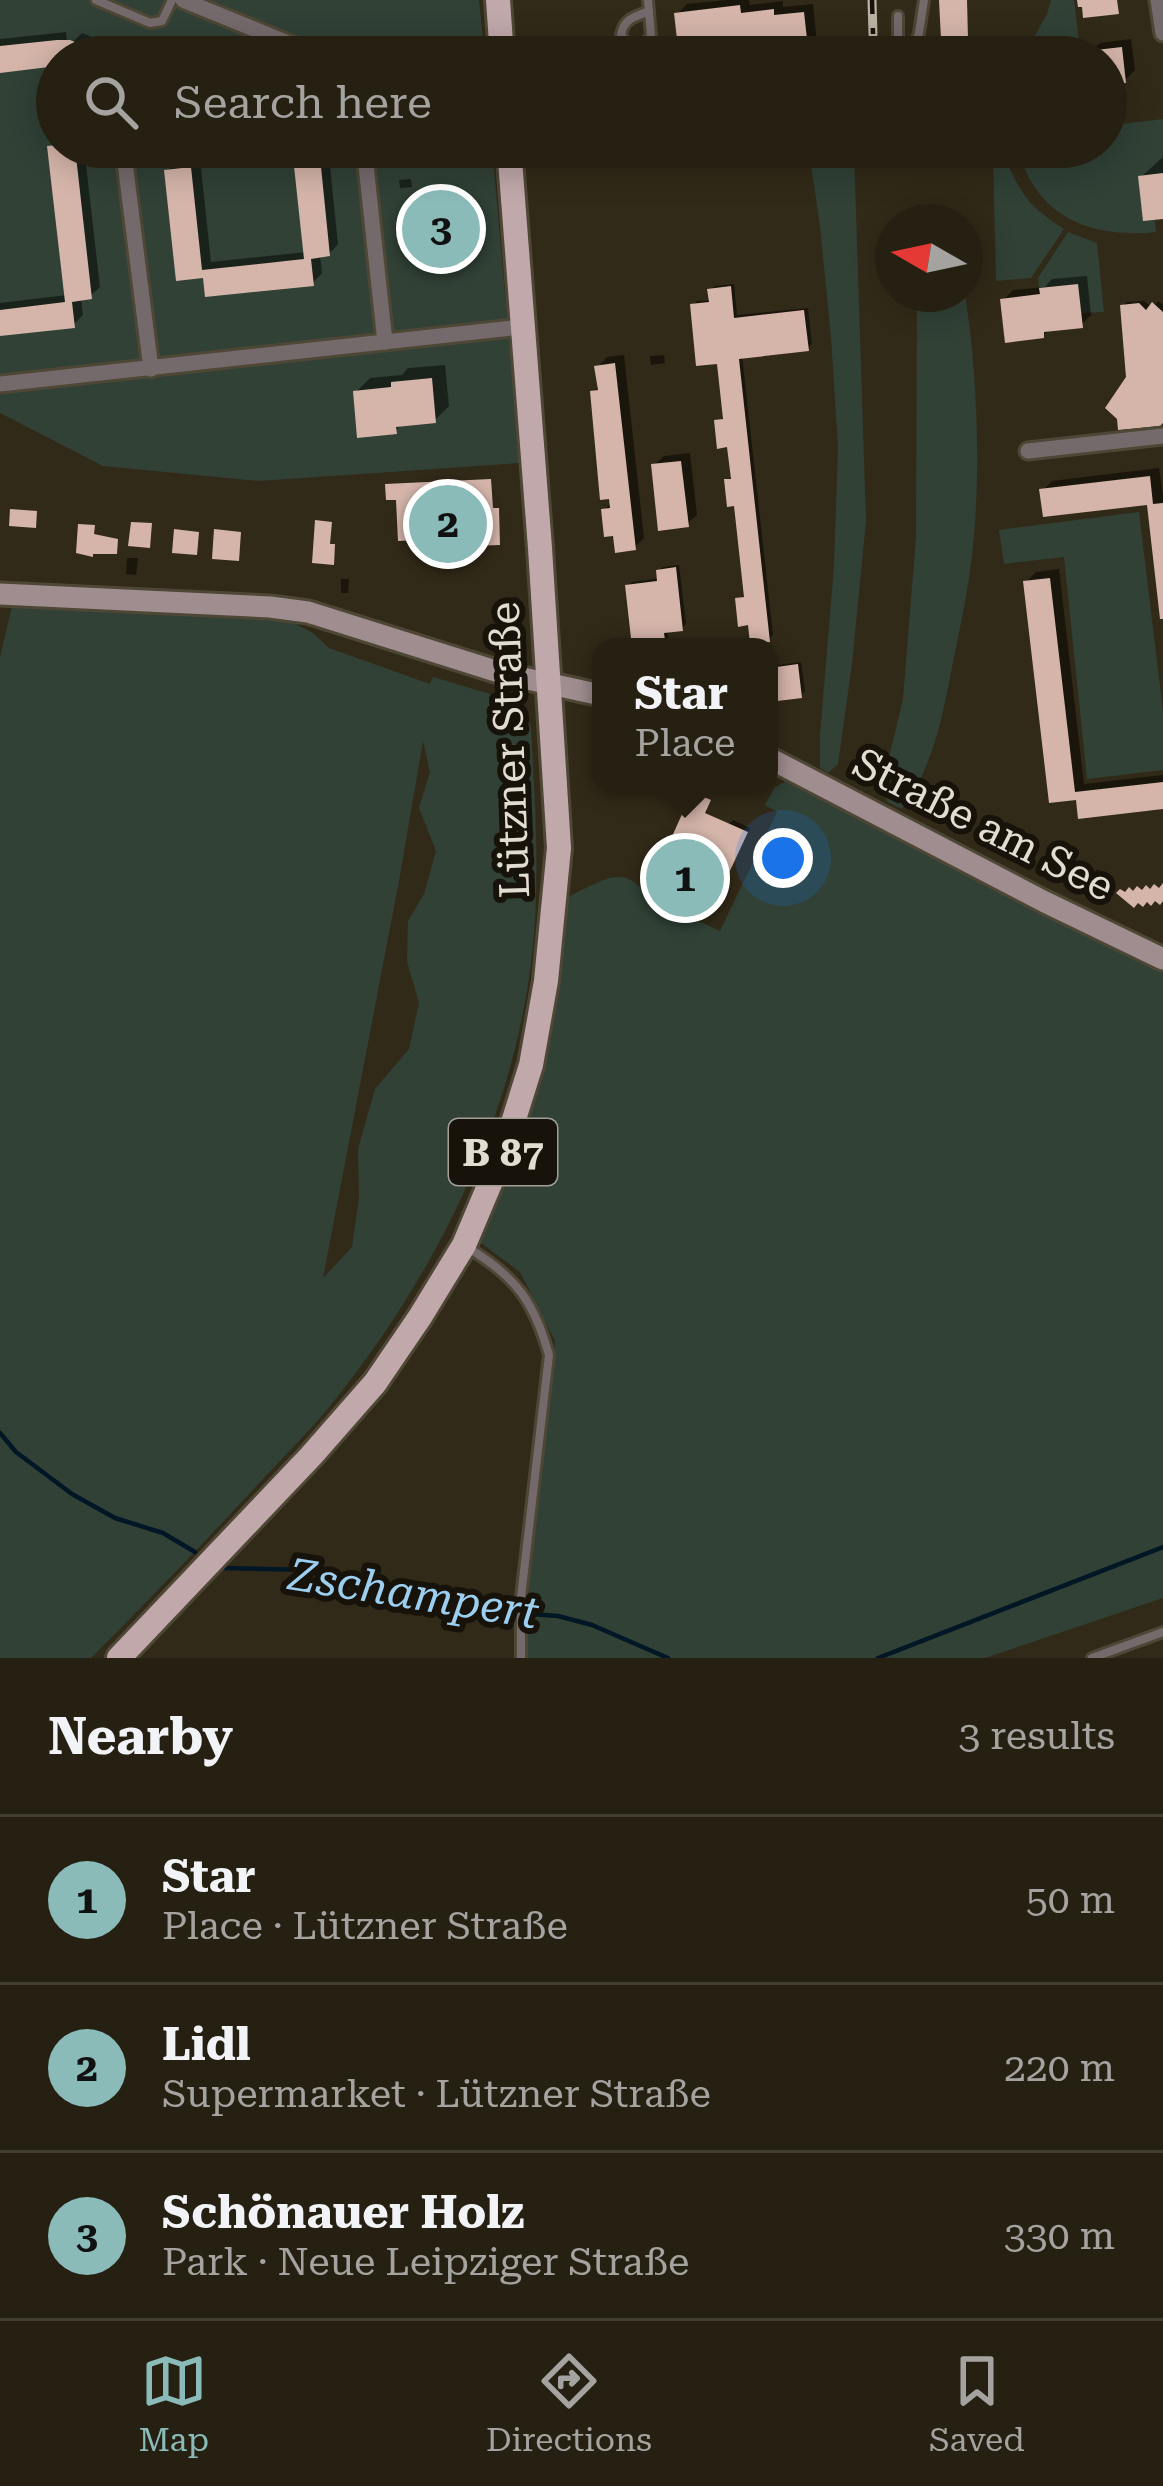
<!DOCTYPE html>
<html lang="en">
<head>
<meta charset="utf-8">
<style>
	body { margin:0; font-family:"Roboto Serif",serif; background:#2e281b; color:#f1f3f6 }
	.compass { position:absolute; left:875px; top:204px; width:108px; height:108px; border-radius:50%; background:#262012; box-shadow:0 6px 30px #0003; rotate:279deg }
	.you { position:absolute; left:783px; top:858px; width:42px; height:42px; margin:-30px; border:9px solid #fff; border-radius:50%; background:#1a73e8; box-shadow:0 0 0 18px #1a73e833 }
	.badge { display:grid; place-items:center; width:78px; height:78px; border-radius:50%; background:#8bbbb9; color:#111; font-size:39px; font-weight:700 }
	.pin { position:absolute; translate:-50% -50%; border:6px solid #fff; box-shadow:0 3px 12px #0006 }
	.popup { position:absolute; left:592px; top:638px; width:186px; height:156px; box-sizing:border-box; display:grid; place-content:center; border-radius:24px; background:#262012; filter:drop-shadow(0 3px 9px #0005); font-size:39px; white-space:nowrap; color:#a4a39f }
	.popup b { font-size:45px; color:#f1f3f6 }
	.popup::after { content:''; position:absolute; left:50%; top:100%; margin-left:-24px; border:24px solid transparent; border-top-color:#262012 }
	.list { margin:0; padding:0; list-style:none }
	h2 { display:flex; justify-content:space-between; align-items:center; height:156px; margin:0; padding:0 48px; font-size:51px }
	h2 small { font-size:39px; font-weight:400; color:#a4a39f }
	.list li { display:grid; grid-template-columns:78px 1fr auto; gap:36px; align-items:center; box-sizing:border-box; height:168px; padding:0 48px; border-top:3px solid #423e32 }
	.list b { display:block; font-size:45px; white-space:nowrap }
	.list p { margin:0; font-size:39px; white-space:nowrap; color:#a4a39f }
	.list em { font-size:39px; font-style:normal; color:#a4a39f }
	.icon { flex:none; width:66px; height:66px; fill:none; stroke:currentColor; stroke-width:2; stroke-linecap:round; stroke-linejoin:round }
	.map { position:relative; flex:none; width:1163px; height:1658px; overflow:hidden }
	.search { position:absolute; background:#262012; box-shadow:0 6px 30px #0003; left:36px; right:36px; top:36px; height:132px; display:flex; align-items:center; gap:30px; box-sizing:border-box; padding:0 42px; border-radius:66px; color:#a4a39f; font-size:45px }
	.sheet { height:660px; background:#262012 }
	nav { display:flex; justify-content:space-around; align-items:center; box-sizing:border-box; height:168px; border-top:3px solid #423e32; background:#262012; font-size:33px; color:#a4a39f }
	nav a { display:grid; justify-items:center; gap:6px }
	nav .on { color:#8bbbb9 }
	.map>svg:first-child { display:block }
</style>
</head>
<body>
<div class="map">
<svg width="1163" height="1658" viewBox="0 0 1163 1658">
	<rect width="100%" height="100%" fill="#322a18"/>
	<g fill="#314136" fill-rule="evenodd">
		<path d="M0 0H479L485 57H57V147H492L520 463 259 481 103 466 0 413Z"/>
		<path d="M1051 0H1074L1081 57H1023L1047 14Z"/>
		<path d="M1163 119V173L1143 220H1155L1156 232C1090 239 1034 216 1018 147H1106V126Z"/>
		<path d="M854 150 866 521 852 664 838 764 828 773 820 768V735L834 566 838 447 831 338 820 226 809 151Z"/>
		<path d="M993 150C1010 161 1011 174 1021 190 1031 207 1047 218 1064 229L1031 278 996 281Z"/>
		<path d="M1068 232 1097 243 1104 312 1081 313 1077 284 1039 288 1038 278Z"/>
		<path d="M917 294H965C978 377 982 487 970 571 966 601 959 632 953 662 943 714 934 766 902 809L887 802 886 770 903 699 916 537Z"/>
		<path d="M1139 512 1163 711V770L1087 779 1064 557 1004 564 999 530Z"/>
		<path d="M12 606 272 617 290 621 313 633 329 648 430 684 433 677 510 700 522 711 531 727C535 805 541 886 531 964 510 1127 432 1280 330 1406 309 1432 284 1456 262 1480 206 1541 149 1600 91 1658H0V657ZM423 741 430 772 419 808 436 851 424 894 408 921 407 961 419 1003 409 1049 375 1089 358 1149 359 1197 352 1247 323 1278 399 881Z"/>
		<path d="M785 782 1163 969V1598L985 1658H526L529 1588 555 1341 520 1272 474 1238 553 983 568 897C602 881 627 859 650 902L664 907 672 897 695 908 692 918 720 931 777 812 765 805 775 787Z"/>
	</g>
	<g fill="#0007">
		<path d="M726 0H749L750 5 783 1V7L813 4 817 44 808 54 779 57 778 50 746 46 678 14 687 4Z"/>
		<path d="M66 32 67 41 64 51 82 33 142 57H57V63L0 70V39Z"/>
		<path d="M1131 39 1135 70 1125 80 1106 82V57H1091L1090 52 1100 43Z"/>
		<path d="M57 140V147H84L100 287 90 296 81 298 83 315 73 325 0 333V303L67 295 50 147Z"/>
		<path d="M266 147H328L338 244 329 254 320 255 322 273 313 283 205 275 178 278 167 171 177 162 200 159 211 262 306 252 296 154Z"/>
		<path d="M1163 157V216L1141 177Z"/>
		<path d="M411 179 412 187 400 188 399 180Z"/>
		<path d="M1087 276 1091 315 1081 325 1051 328 1043 336 1004 300 1013 290 1045 287 1052 279Z"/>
		<path d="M734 284 737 315 808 308 812 344 808 348 742 355 773 635 769 639 751 622 738 599 747 594 737 503 727 481 732 476 730 444 717 421 726 416 719 360 693 306 697 301 712 300 711 290 715 286Z"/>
		<path d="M1144 301 1152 307 1158 301 1163 305V419L1129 378 1123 306 1127 302Z"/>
		<path d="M624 355 644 538 635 547 615 533 604 510 612 502 593 392 600 385 598 367 607 357Z"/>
		<path d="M664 355 665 363 651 365 650 356Z"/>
		<path d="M445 365 449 406 435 420 403 423 395 431 356 392 370 378 402 375 408 368Z"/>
		<path d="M690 453 697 515 687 524 654 465 664 456Z"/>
		<path d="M1159 468 1163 495V618L1149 501 1043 490 1052 481Z"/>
		<path d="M127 558H138L136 575 126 574Z"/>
		<path d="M679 565 686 624 682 628 667 630 669 640 665 644 635 647 628 586 632 582 660 578 659 571 663 567Z"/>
		<path d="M1059 569 1084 784 1163 775V806L1079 796 1052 800 1026 582 1036 572Z"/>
		<path d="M341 579H349L348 593H341Z"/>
		<path d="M801 662 805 691 801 695 769 668 772 666Z"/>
		<path d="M703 812 729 824 733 820 750 828 728 872 723 837 692 836Z"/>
		<path d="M1097 869 1102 873 1088 890 1083 886Z"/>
	</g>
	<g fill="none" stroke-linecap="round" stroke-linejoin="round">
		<g stroke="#011725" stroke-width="4.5">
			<path d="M0 1433 16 1452 72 1494 115 1518 163 1533 195 1552"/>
			<path d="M224 1568 309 1570 335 1575 353 1587 381 1597 410 1602 441 1601 472 1610 558 1616 592 1625 668 1658"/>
			<path d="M878 1658 1163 1547"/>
		</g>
	</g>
	<g fill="#d5b5aa">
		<path d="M939 0H967L968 39H941Z"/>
		<path d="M1077 0H1117L1119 14 1083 18 1082 7H1078Z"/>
		<path d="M740 5 741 13 774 9V15L804 12 809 57H776L775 53 744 57 743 49 679 57 674 13Z"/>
		<path d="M57 40H70L110 57H57V66L0 73V46Z"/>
		<path d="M1122 47 1126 83 1106 85V57H1088L1087 51Z"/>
		<path d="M57 145V147H75L92 299 72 302 75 328 0 336V310L65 302 47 146Z"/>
		<path d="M259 147H292L293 149 319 147 330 256 311 259 314 286 205 297 203 278 176 281 164 170 191 167 202 270 304 259 293 157 277 155Z"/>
		<path d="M1163 173V219L1143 221 1138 176Z"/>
		<path d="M1078 284 1083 328 1044 332V338L1005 343 1000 299 1040 294 1039 288Z"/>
		<path d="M731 286 734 318 804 310 809 351 739 359 770 642 750 644 748 625 738 627 735 598 744 597 734 506 727 507 724 479H731L727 447 717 449 714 420 723 419 717 364 696 366 690 304 709 302 707 289Z"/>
		<path d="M1152 302 1163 312V423L1160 426 1118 430 1117 419 1105 408 1126 377 1120 305 1139 303 1146 310Z"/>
		<path d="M615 363 636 550 615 553 613 536 604 537 601 509 610 508 609 499 600 500 590 391 598 390 594 366Z"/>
		<path d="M432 378 436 423 396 427 397 434 357 438 353 391 391 387V382Z"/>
		<path d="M681 461 689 527 658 531 651 464Z"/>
		<path d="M1150 476 1153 504 1163 503V619H1160L1147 505 1043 517 1039 489Z"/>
		<path d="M491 479 493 508H499L500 545 419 548V540L398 541 396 500H386L385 484Z"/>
		<path d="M10 509 37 511 36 528 9 526Z"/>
		<path d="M315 520 332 522 330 544H335L334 565 312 563Z"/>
		<path d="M131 522 152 523 150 548 128 546Z"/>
		<path d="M78 524 95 525 94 534 118 539 117 554H93V557L76 553Z"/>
		<path d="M174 529 199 532 197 555 172 553Z"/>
		<path d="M214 529 241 532 239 561 212 559Z"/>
		<path d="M676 567 683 631 664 633 666 647H632L625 585 657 581 656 570Z"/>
		<path d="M1050 578 1075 792 1163 782V809L1078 819 1076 800 1049 803 1023 581Z"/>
		<path d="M798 664 802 698 769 702V668Z"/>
		<path d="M692 792 711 800 705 813 748 832 728 875 707 865 714 849 693 840 684 860 665 852Z"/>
		<path d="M677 866 700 876 693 891 670 881Z"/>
		<path d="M1163 883V901L1160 905 1155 901 1151 906 1147 902 1143 907 1138 903 1134 908 1116 893 1120 889 1125 892 1129 887 1133 891 1137 886 1142 890 1146 885 1150 889 1154 884 1159 888Z"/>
	</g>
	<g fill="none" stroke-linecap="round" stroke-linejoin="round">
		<defs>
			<g id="lane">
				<path d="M96 0 150 23 162 21 172 0"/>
				<path d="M648 0 651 36 645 43 627 44 621 35C624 18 635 17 649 11"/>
				<path d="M898 16V46L915 44 919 33 924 0"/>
				<path d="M470 1249C517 1278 534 1302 549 1355L521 1597V1658"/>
				<path d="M1092 1658 1163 1632"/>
			</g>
			<g id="street">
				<path d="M183 0 322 57"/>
				<path d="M1158 0 1163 33"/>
				<path d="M123 147 151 369"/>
				<path d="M364 147 385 342"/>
				<path d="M0 384 522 327"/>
				<path d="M1028 451 1163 436"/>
			</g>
			<g id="secondary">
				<path d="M0 594 270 607 308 612 505 674 601 695"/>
				<path d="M769 758 1045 902 1163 959"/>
			</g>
			<g id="primary">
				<path d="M498 0 502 57"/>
				<path d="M119 1658 311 1456 375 1383 420 1317 464 1245 505 1148 531 1065 546 981 559 848 540 548 509 147"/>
			</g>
		</defs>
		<use href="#lane" stroke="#4e4736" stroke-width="14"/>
		<use href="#street" stroke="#4e4736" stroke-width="21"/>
		<use href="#secondary" stroke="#4e4736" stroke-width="27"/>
		<use href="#primary" stroke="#4e4736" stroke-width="30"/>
		<use href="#lane" stroke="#756a6b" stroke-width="8"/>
		<use href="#street" stroke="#756a6b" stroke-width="15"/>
		<use href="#secondary" stroke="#9f8d8f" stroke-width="21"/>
		<use href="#primary" stroke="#c0a8ab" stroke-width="24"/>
		<defs>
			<path id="rail" d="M872 0 873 34"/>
		</defs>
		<use href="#rail" stroke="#b9b3a5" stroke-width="9"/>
		<use href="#rail" stroke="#17130b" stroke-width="4.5" stroke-dasharray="14" stroke-linecap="butt"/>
	</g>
	<g text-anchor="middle" stroke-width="12" stroke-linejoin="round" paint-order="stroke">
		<rect fill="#17130b" stroke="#a5a096" stroke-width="3" x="449" y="1119" width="108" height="66" rx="9"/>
		<g font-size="39" font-weight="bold" fill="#e2ddd1">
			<text x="503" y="1166">B 87</text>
		</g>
		<g font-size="42" fill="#e2ddd1" stroke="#17130b">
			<text transform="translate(509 750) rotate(-92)" y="15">Lützner Straße</text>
			<text transform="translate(984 824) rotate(27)" y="15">Straße am See</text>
		</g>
		<g font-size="45" font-style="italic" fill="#9ccef0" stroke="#17130b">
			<text transform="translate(414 1593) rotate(9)" y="16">Zschampert</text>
		</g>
	</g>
</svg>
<svg class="compass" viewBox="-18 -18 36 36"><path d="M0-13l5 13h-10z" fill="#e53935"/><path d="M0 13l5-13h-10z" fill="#a4a39f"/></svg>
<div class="you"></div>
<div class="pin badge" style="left:685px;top:878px">1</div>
<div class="popup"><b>Star</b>Place</div>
<div class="pin badge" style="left:448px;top:524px">2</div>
<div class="pin badge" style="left:441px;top:229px">3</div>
<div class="search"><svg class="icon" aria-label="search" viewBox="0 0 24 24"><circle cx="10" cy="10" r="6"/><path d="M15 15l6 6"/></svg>Search here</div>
</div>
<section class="sheet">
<h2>Nearby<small>3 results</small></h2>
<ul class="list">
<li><span class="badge">1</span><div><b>Star</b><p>Place · Lützner Straße</p></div><em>50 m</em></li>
<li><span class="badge">2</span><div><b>Lidl</b><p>Supermarket · Lützner Straße</p></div><em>220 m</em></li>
<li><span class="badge">3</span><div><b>Schönauer Holz</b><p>Park · Neue Leipziger Straße</p></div><em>330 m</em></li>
</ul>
</section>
<nav>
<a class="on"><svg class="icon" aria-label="map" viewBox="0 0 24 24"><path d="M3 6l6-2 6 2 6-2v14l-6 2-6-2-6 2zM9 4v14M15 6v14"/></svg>Map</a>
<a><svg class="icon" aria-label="directions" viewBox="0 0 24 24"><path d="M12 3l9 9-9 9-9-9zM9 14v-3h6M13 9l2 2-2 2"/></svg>Directions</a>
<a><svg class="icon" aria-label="saved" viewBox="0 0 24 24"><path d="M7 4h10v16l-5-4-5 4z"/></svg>Saved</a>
</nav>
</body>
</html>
